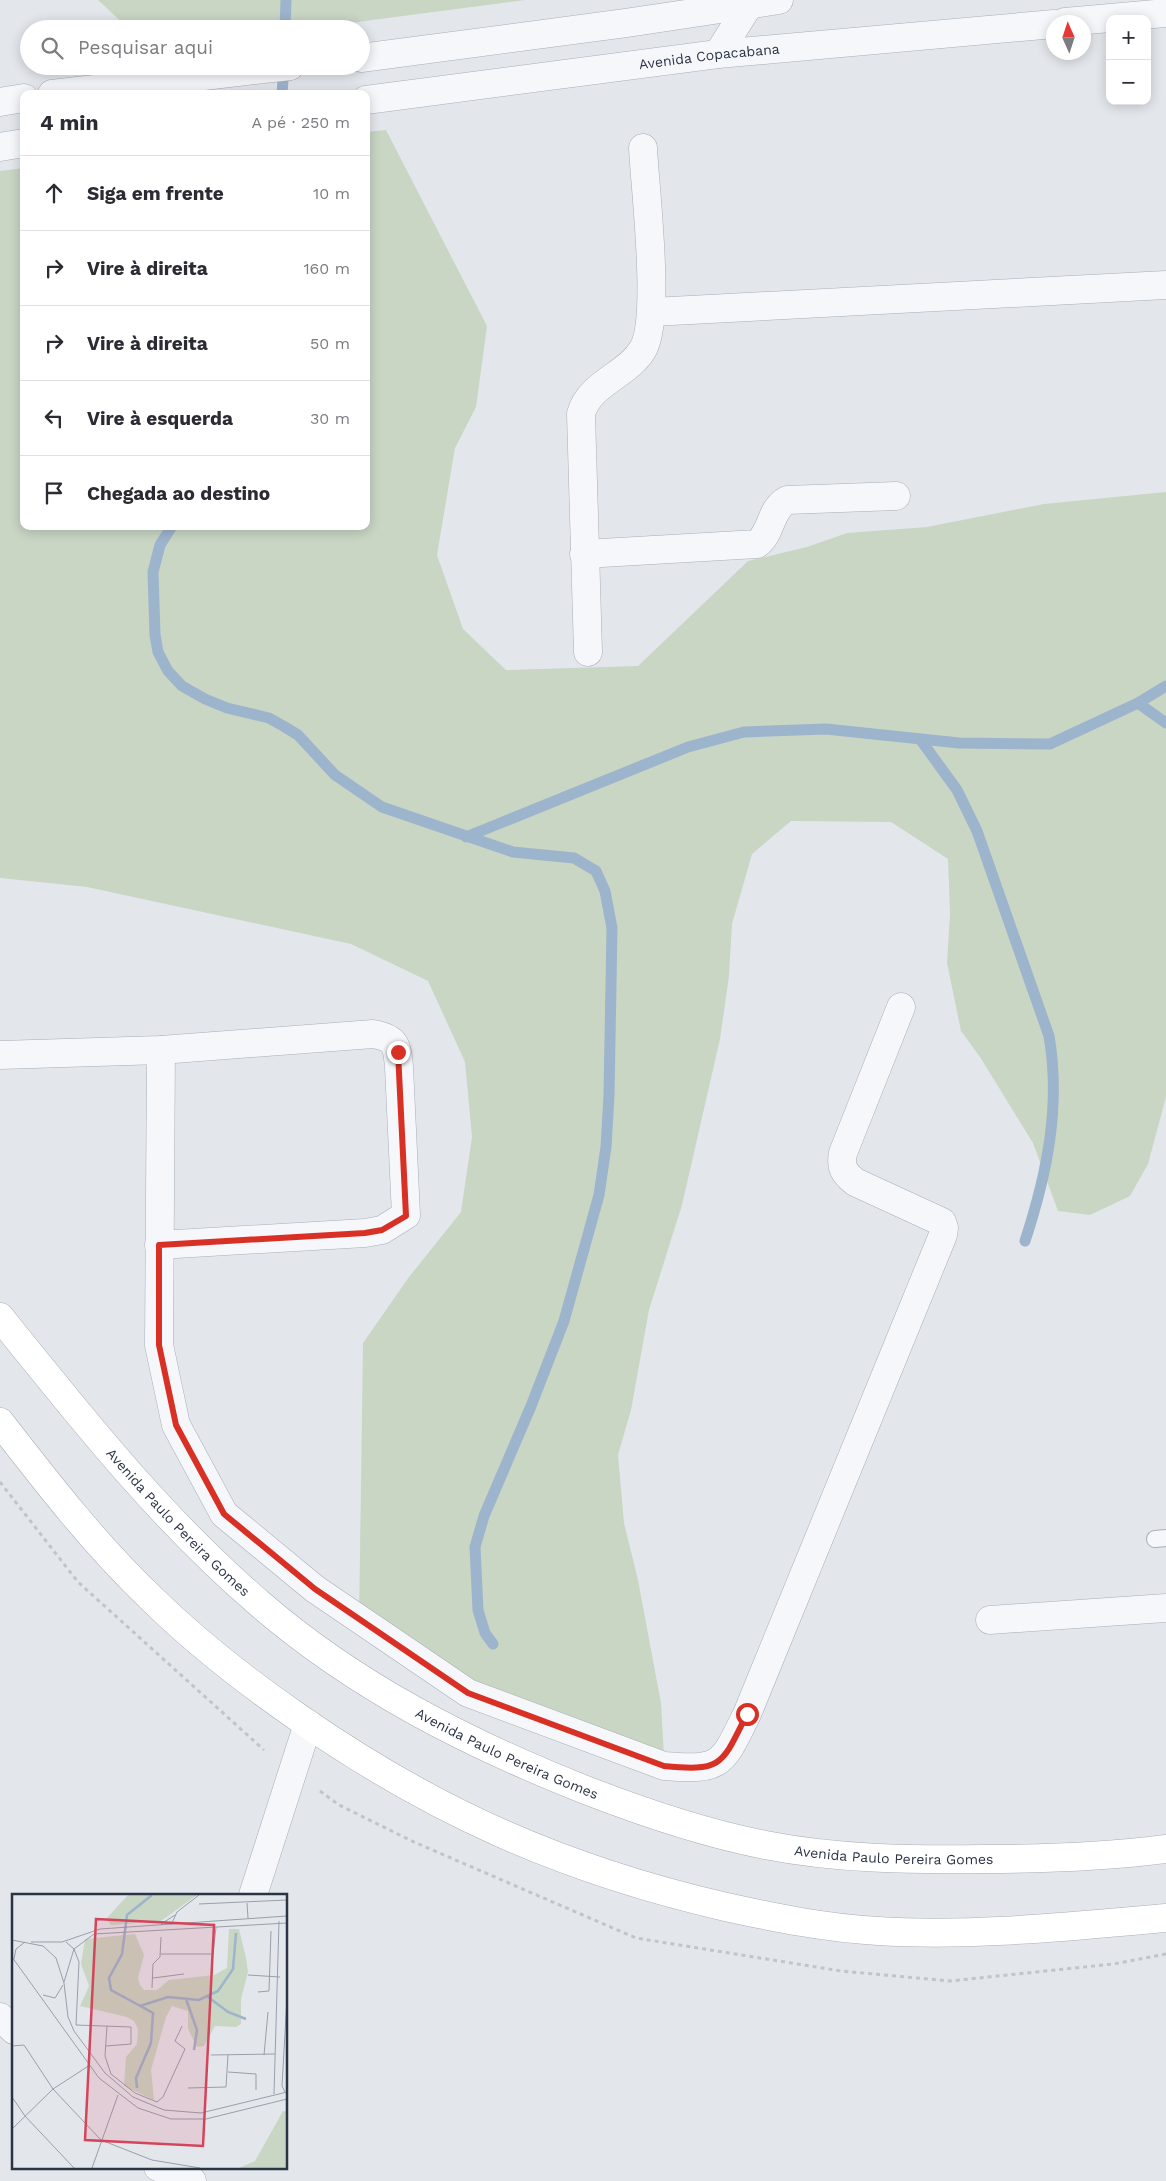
<!DOCTYPE html>
<html lang="pt">
<head>
<meta charset="utf-8">
<style>
	body { margin:0; font-family:"Work Sans",sans-serif; background:#f7f7f7; color:#2b2b33 }
	.controls { position:absolute; right:15px; top:15px; display:grid; overflow:hidden; border-radius:10px; box-shadow:0 2px 12px #0003 }
	.controls button { width:45px; height:45px; display:grid; place-items:center; padding:0; border:0; border-bottom:1px solid #e1e1e2; background:#fff; color:#2b2b33; font:25px sans-serif }
	.compass { position:absolute; left:1046px; top:15px; width:45px; height:45px; border-radius:50%; background:#fff; box-shadow:0 2px 12px #0003; rotate:357deg }
	.stop { position:absolute; width:15px; height:15px; margin:-11px; border:4px solid #d93025; border-radius:50%; background:#fff }
	.stop.end { background:#d93025; border-color:#fff; box-shadow:0 1px 5px #0008 }
	.list { margin:0; padding:0; list-style:none }
	h2 { display:flex; justify-content:space-between; align-items:center; height:65px; margin:0; padding:0 20px; font-size:21px }
	h2 small { font-size:16px; font-weight:400; color:#7c7c81 }
	.list li { display:grid; grid-template-columns:32px 1fr auto; gap:15px; align-items:center; box-sizing:border-box; height:75px; padding:0 20px; border-top:1px solid #e1e1e2 }
	.list b { display:block; font-size:19px; white-space:nowrap }
	.list em { font-size:16px; font-style:normal; color:#7c7c81 }
	.icon { flex:none; width:28px; height:28px; fill:none; stroke:currentColor; stroke-width:2; stroke-linecap:round; stroke-linejoin:round }
	.map { position:relative; flex:none; width:1166px; height:2181px; overflow:hidden }
	.search { position:absolute; background:#fff; box-shadow:0 2px 12px #0003; left:20px; top:20px; width:350px; height:55px; display:flex; align-items:center; gap:12px; box-sizing:border-box; padding:0 18px; border-radius:28px; color:#7c7c81; font-size:19px }
	.panel { position:absolute; background:#fff; box-shadow:0 2px 12px #0003; left:20px; top:90px; width:350px; height:440px; border-radius:10px }
	.map>svg:first-child { display:block }
</style>
</head>
<body>
<div class="map">
<svg width="1166" height="2181" viewBox="0 0 1166 2181">
	<rect width="100%" height="100%" fill="#e3e7ec"/>
	<g fill="#c9d6c4">
		<path d="M98 0H525L304 29H129Z"/>
		<path d="M386 130 487 326 476 407 455 448 437 555 463 629 506 670 638 666 748 561 807 547 847 533 927 527 1044 504 1166 492V1097L1148 1164 1130 1196 1090 1215 1058 1211 1033 1143 980 1057 961 1031 947 963 950 914 948 859 891 822 791 821 752 854 732 924 729 976 720 1039 682 1205 649 1310 631 1410 618 1455 624 1523 638 1580 661 1703 664 1756 572 1728 359 1624 363 1343 409 1277 461 1212 472 1137 465 1062 428 981 351 944 87 887 0 878V171L24 168V526H366V132Z"/>
	</g>
	<g fill="none" stroke-linecap="round" stroke-linejoin="round">
		<g stroke="#9db4cd" stroke-width="11">
			<path d="M285 29 286 0"/>
			<path d="M282 94 284 66"/>
			<path d="M172 526 160 545 153 572 155 635 158 652 168 671 182 686 205 699 227 708 269 718 285 727 298 735 335 775 382 807 513 852 574 858 596 871 605 891 612 928 609 1096 606 1147 599 1195 564 1321 531 1406 484 1516 475 1547 478 1610 485 1633 493 1644"/>
			<path d="M1138 703 1166 723"/>
			<path d="M920 739 957 790 977 831 1049 1036C1061 1106 1047 1174 1025 1241"/>
			<path d="M466 837 688 747 744 732 826 729 959 743 1050 744 1138 703 1166 686"/>
		</g>
		<defs>
			<path id="service" d="M1155 1539 1166 1538"/>
			<g id="minor">
				<path d="M718 54 752 0"/>
				<path d="M652 312 1166 285"/>
				<path d="M584 554 757 544C772 533 770 509 787 500L896 496"/>
				<path d="M588 652 581 414C589 383 628 375 643 349 661 318 645 189 643 148"/>
				<path d="M161 1050 159 1345 176 1425 224 1514 315 1589 468 1693 664 1766C723 1771 722 1764 747 1714L943 1235 944 1228 942 1222 855 1182C844 1173 840 1167 843 1153L901 1007"/>
				<path d="M0 1055 161 1050 373 1034C396 1038 397 1045 399 1067L406 1215 382 1230 365 1233 159 1245"/>
				<path d="M990 1620 1166 1608"/>
				<path d="M253 1895 308 1724"/>
				<path d="M0 2017 14 2030"/>
				<path d="M158 2167 192 2181"/>
			</g>
			<g id="tertiary">
				<path d="M1065 22 1166 13"/>
				<path d="M361 58 626 23 779 0"/>
				<path d="M52 94 290 66"/>
				<path id="s1" d="M366 100 718 54 1054 24"/>
				<path d="M0 102 24 98"/>
				<path d="M0 147 24 143"/>
			</g>
			<g id="secondary">
				<path id="s2" d="M0 1317C82 1419 160 1518 260 1604 355 1686 467 1743 583 1789 642 1812 704 1833 765 1845 837 1859 910 1860 983 1859 1044 1859 1105 1857 1166 1849"/>
				<path d="M0 1422C48 1484 96 1546 153 1600 198 1644 247 1682 299 1718 434 1812 565 1870 726 1907 776 1918 826 1928 878 1931 971 1937 1073 1926 1166 1918"/>
			</g>
		</defs>
		<use href="#service" stroke="#a8aeb7" stroke-width="18"/>
		<use href="#minor" stroke="#a8aeb7" stroke-width="29"/>
		<use href="#tertiary" stroke="#a8aeb7" stroke-width="29"/>
		<use href="#secondary" stroke="#a8aeb7" stroke-width="29"/>
		<g stroke="#c1c4cb" stroke-width="3" stroke-dasharray="4 4" stroke-linecap="butt">
			<path d="M0 1482 78 1582 264 1750"/>
			<path d="M320 1791 339 1805 414 1842 636 1938 841 1971 950 1981 1113 1964 1166 1954"/>
		</g>
		<use href="#service" stroke="#f6f7fa" stroke-width="16"/>
		<use href="#minor" stroke="#f6f7fa" stroke-width="28"/>
		<use href="#tertiary" stroke="#f6f7fa" stroke-width="28"/>
		<use href="#secondary" stroke="#fff" stroke-width="28"/>
	</g>
	<g fill="none" stroke-linecap="round" stroke-linejoin="round">
		<path stroke="#d93025" stroke-width="6" d="M398 1052 406 1216 382 1230 365 1233 159 1245V1345L176 1425 224 1514 315 1589 468 1693 664 1766C723 1772 722 1764 747 1714"/>
	</g>
	<g text-anchor="middle" stroke-width="4" stroke-linejoin="round" paint-order="stroke">
		<g font-size="14" fill="#2a3445" stroke="#f3f5f9">
			<text dy="5" stroke="none"><textPath href="#s1" startOffset="346">Avenida Copacabana</textPath></text>
			<text dy="5" stroke="none"><textPath href="#s2" startOffset="272">Avenida Paulo Pereira Gomes</textPath></text>
			<text dy="5" stroke="none"><textPath href="#s2" startOffset="678">Avenida Paulo Pereira Gomes</textPath></text>
			<text dy="5" stroke="none"><textPath href="#s2" startOffset="1082">Avenida Paulo Pereira Gomes</textPath></text>
		</g>
	</g>
	<g transform="translate(12 1894)">
		<rect width="275" height="275" fill="#e3e7ec"/>
		<path d="M116 1H185L149 27 99 31 94 25ZM217 35H227L234 64 236 78 229 105V130L224 133 203 132 192 152 185 153 176 135V117L160 112 154 123 139 176 142 206 112 192 114 163 125 150 126 135 122 127 115 123 68 112 77 92 69 70 73 45 123 40 132 61 126 84 128 91 132 96H145L157 86 202 81 215 74ZM271 217H275V274H227L243 267Z" fill="#c9d6c4"/>
		<path fill="none" stroke="#9db4cd" stroke-width="2.5" d="M196 103 216 118 234 125M174 105 185 136 182 156M128 112 156 103 187 106 206 97 221 75 224 39M125 194 124 184 139 149 141 119 99 96 97 84 110 60 115 21 140 1"/>
		<path fill="none" stroke="#999fa9" stroke-width="1" d="M235 9 236 24M187 10 275 6M149 30 163 21M159 31 165 18 187 1M0 46 31 52 44 64 52 89 56 123 62 137 93 179 121 203 152 216 189 219 275 198M19 48H50L88 35 275 22M54 48 62 55 67 68 64 131 119 133V150L94 152M149 60H201L204 33M0 63 87 184 126 214 159 225H194L275 205M2 65 4 55 13 48M236 81 268 83M141 84 172 80M52 88 62 55 82 40 275 29M140 94 141 70 148 63 149 43M246 98 257 97 259 37M31 101 43 104 51 91M95 132 93 162 99 180 123 199 145 208 151 203 173 155 163 147 170 132M0 152 12 151 41 195 89 246 140 266 188 274M199 161 263 160M252 161 256 118M216 178 244 180V196M176 194 214 193 216 161M273 198 270 192 275 104M262 200 267 27M0 203 13 222 62 274M0 235 41 195 78 171M80 274 106 201"/>
		<path fill="#d4455b" fill-opacity="0.15" stroke="#d4455b" stroke-width="2.5" d="M84 25 202 31 191 252 73 246Z"/>
		<rect width="275" height="275" fill="none" stroke="#2a3445" stroke-width="2.5"/>
	</g>
</svg>
<div class="controls">
<button>+</button>
<button>−</button>
</div>
<svg class="compass" viewBox="-18 -18 36 36"><path d="M0-13l5 13h-10z" fill="#e53935"/><path d="M0 13l5-13h-10z" fill="#7c7c81"/></svg>
<div class="stop" style="left:747px;top:1714px"></div>
<div class="stop end" style="left:398px;top:1052px"></div>
<div class="search"><svg class="icon" aria-label="search" viewBox="0 0 24 24"><circle cx="10" cy="10" r="6"/><path d="M15 15l6 6"/></svg>Pesquisar aqui</div>
<section class="panel">
<h2>4 min<small>A pé · 250 m</small></h2>
<ul class="list">
<li><svg class="icon" aria-label="ahead" viewBox="0 0 24 24"><path d="M12 20V5M6 11l6-6 6 6"/></svg><div><b>Siga em frente</b></div><em>10 m</em></li>
<li><svg class="icon" aria-label="right" viewBox="0 0 24 24"><path d="M7 20v-9h11M14 6l5 5-5 5"/></svg><div><b>Vire à direita</b></div><em>160 m</em></li>
<li><svg class="icon" aria-label="right" viewBox="0 0 24 24"><path d="M7 20v-9h11M14 6l5 5-5 5"/></svg><div><b>Vire à direita</b></div><em>50 m</em></li>
<li><svg class="icon" aria-label="left" viewBox="0 0 24 24"><path d="M17 20v-9H6M10 6l-5 5 5 5"/></svg><div><b>Vire à esquerda</b></div><em>30 m</em></li>
<li><svg class="icon" aria-label="arrive" viewBox="0 0 24 24"><path d="M6 21V4h12l-3 4 3 4H6"/></svg><div><b>Chegada ao destino</b></div></li>
</ul>
</section>
</div>
</body>
</html>
